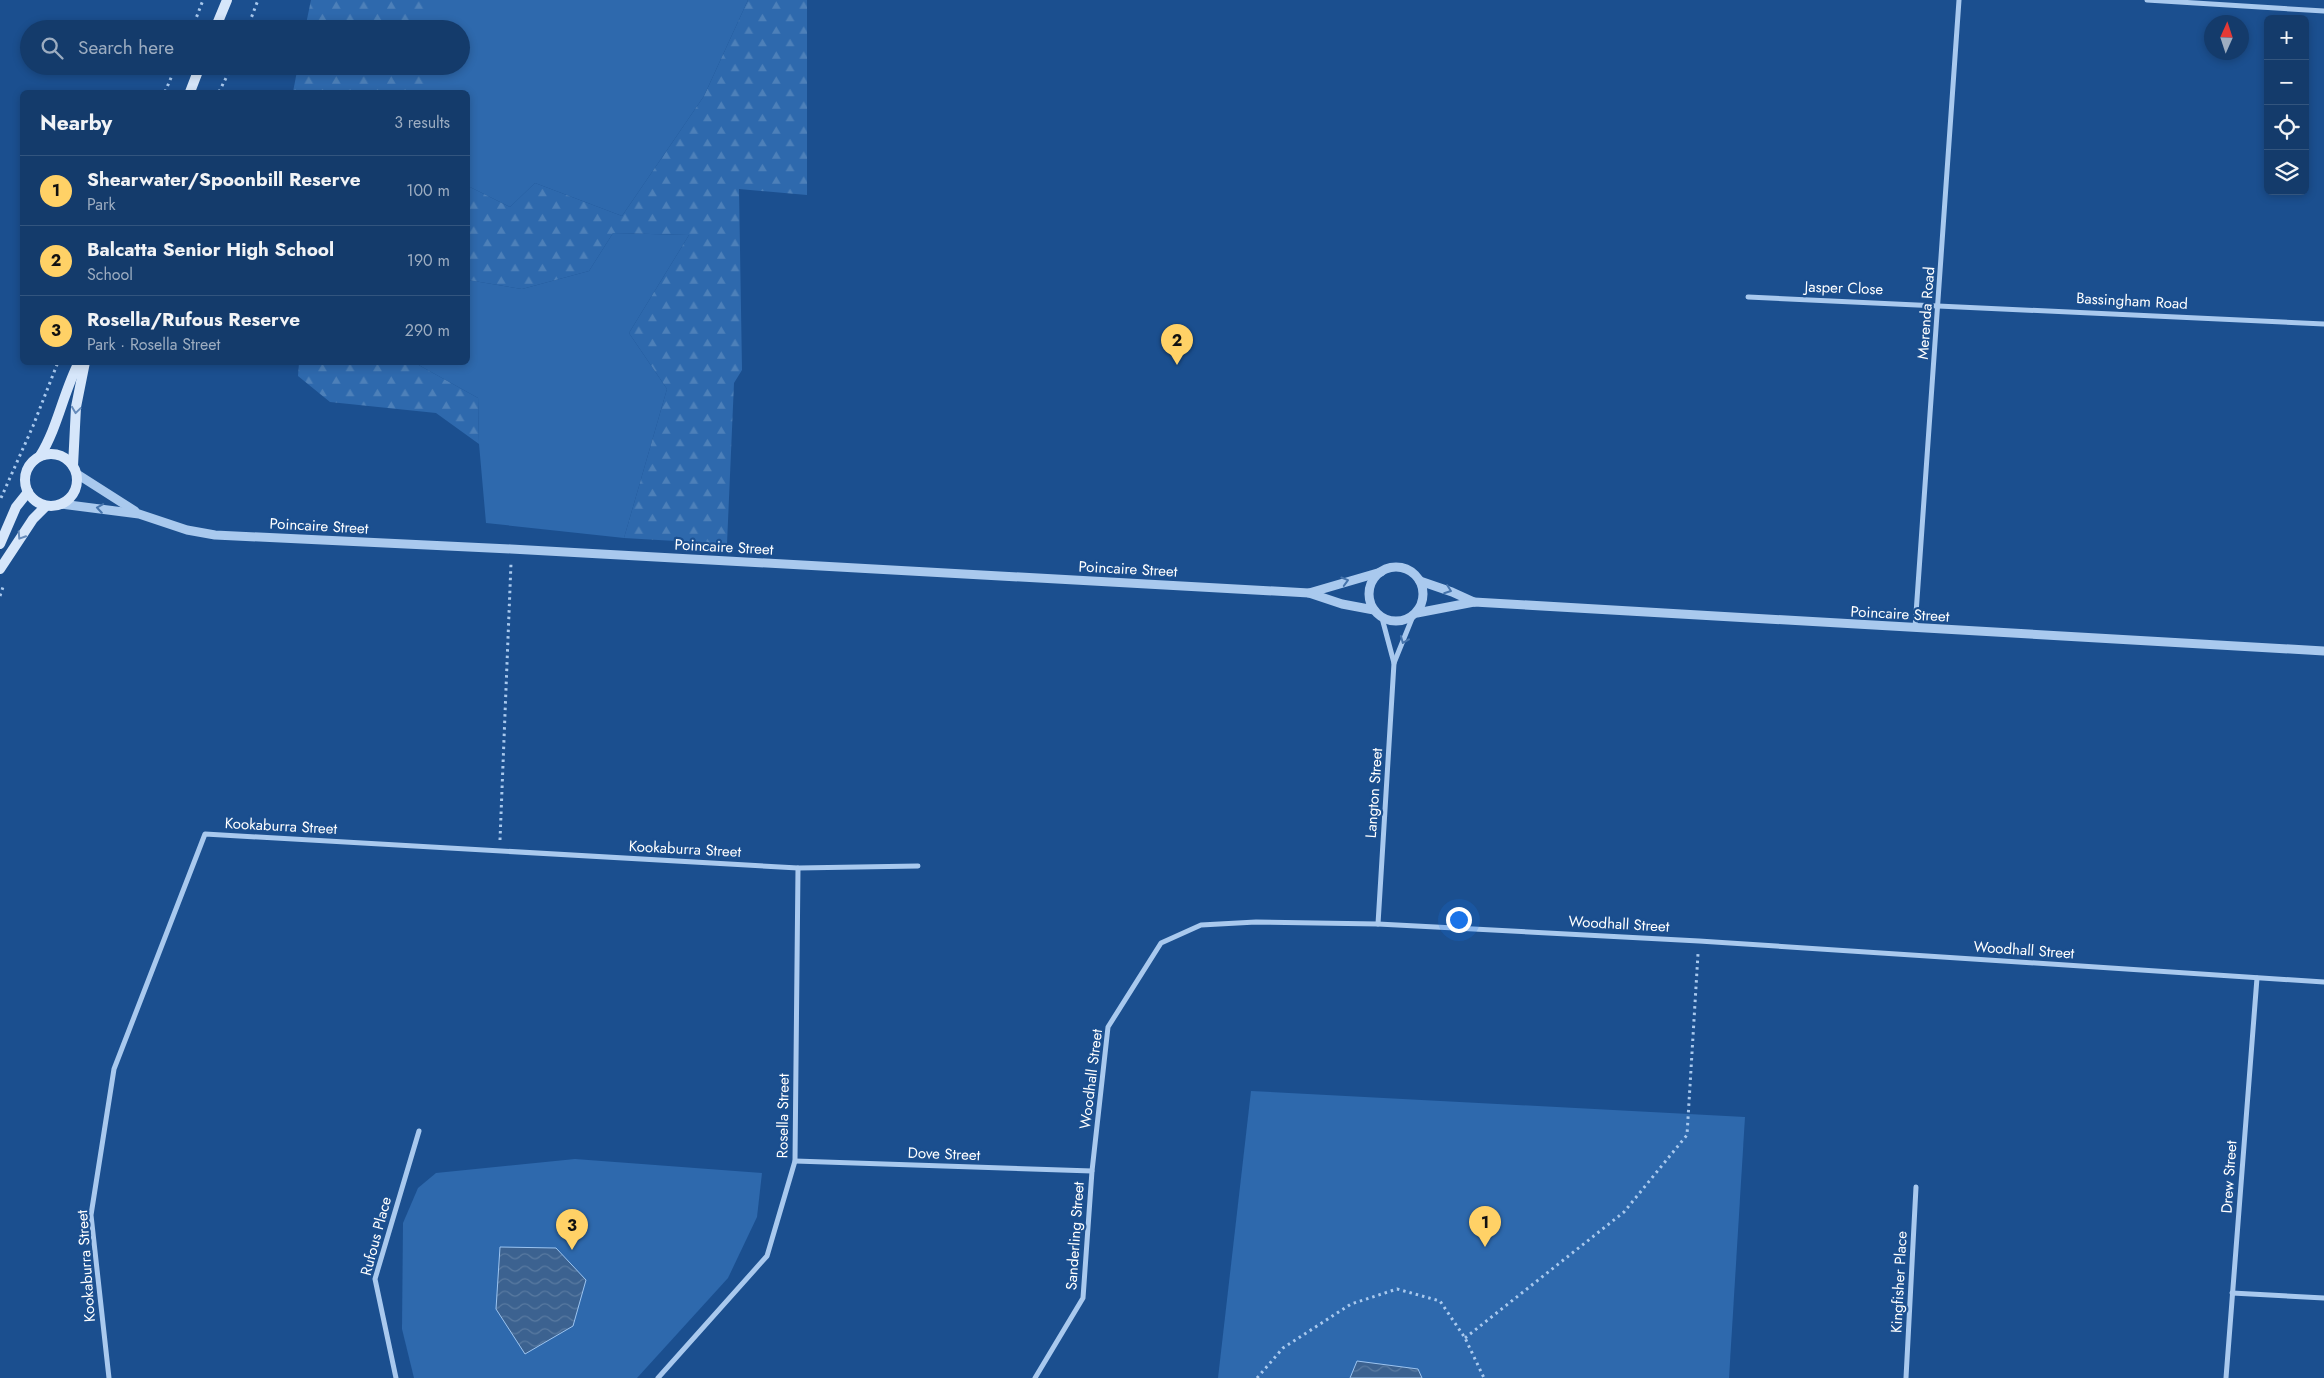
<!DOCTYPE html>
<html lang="en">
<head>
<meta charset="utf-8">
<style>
	body { margin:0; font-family:Jost,sans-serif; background:#1d4271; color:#f1f3f6 }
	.controls { position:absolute; right:15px; top:15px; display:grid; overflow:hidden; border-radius:8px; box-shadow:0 2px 8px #0003 }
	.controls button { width:45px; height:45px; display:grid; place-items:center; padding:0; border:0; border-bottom:1px solid #33557e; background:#143b6b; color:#f1f3f6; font:25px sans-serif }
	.compass { position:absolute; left:2204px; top:15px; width:45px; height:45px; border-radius:50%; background:#143b6b; box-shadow:0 2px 8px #0003; rotate:3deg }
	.you { position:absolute; left:1458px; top:919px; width:18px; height:18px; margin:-12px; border:4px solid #fff; border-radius:50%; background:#1a73e8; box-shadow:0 0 0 8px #1a73e833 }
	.badge { display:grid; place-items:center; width:32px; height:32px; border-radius:50%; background:#ffd166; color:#111; font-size:16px; font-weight:700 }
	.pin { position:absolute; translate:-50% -41px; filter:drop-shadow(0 1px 2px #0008) }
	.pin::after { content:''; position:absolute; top:26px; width:18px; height:15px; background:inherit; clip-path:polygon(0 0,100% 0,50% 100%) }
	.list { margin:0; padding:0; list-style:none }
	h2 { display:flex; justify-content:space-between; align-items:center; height:65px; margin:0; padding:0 20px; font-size:21px }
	h2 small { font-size:16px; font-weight:400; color:#9dadc1 }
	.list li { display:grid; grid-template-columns:32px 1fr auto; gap:15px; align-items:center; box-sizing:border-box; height:70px; padding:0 20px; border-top:1px solid #33557e }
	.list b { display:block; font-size:19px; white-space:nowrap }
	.list p { margin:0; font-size:16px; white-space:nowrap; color:#9dadc1 }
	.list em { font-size:16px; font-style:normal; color:#9dadc1 }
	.icon { flex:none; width:28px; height:28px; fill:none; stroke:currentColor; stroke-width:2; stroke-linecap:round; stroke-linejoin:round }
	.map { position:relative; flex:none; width:2324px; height:1378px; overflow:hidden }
	.search { position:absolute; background:#143b6b; box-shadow:0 2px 8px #0003; left:20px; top:20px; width:450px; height:55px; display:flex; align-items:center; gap:12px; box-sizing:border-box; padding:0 18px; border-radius:28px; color:#9dadc1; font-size:19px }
	.panel { position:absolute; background:#143b6b; box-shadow:0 2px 8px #0003; left:20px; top:90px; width:450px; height:275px; border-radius:8px }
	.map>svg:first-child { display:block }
</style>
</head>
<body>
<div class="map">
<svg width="2324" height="1378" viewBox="0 0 2324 1378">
	<defs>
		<pattern id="forest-firs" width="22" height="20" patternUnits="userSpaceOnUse" patternTransform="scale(1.25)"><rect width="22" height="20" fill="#2e69ad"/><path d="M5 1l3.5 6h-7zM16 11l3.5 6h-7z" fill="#4d80b9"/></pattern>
		<pattern id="water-waves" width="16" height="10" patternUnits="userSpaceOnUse" patternTransform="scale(1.25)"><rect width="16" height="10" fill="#3c6290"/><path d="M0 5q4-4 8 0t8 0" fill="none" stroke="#597aa1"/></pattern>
	</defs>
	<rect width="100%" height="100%" fill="#1b4f8f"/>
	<g fill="#2e69ad">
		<path d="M424 0H748L704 96 622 216 535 183 510 207 468 186V92H425V66H461V29H424Z"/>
		<path d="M613 233 689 235 629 333 667 389 624 538 486 523 479 444 478 398 415 363 468 362V280L522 289 589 271Z"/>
		<path d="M1251 1091 1745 1117 1729 1378H1218Z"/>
		<path d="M575 1159 762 1173 757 1217 728 1278 637 1378H414L402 1329 403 1223 418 1188 436 1173Z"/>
	</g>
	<g fill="url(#forest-firs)">
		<path d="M311 0H424V29H305Z"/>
		<path d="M748 0H807V195L739 189 742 370 734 383 727 544 624 538 667 389 629 333 689 235 613 233 589 271 522 289 468 280V186L510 207 535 183 622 216 704 96Z"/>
		<path d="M298 66H425V92H293Z"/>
		<path d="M299 363H415L478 398 479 444 436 413 330 402 298 376Z"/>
	</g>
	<g fill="url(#water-waves)" stroke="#9cc4f0">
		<path d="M500 1247 556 1248 586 1280 573 1326 525 1354 496 1309Z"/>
		<path d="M1357 1361 1418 1369 1422 1378H1350Z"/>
	</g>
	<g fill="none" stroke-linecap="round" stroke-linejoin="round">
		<g stroke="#a9c9ee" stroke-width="3" stroke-dasharray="2.5 4" stroke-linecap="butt">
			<path d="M192 29 203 0"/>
			<path d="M247 29 258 0"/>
			<path d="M165 92 176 66"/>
			<path d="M219 92 232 66"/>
			<path d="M1 498 33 426 58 362"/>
			<path d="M0 596 4 584"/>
			<path d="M500 840 511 563"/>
			<path d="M1465 1338 1624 1212 1687 1135 1698 954"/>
			<path d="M1257 1378 1283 1348 1351 1304 1397 1289 1440 1301 1465 1338 1484 1378"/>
		</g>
		<g stroke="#a9c9ee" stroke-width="5">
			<path d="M2147 0 2324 11"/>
			<path d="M1748 297 2324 324"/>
			<path d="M1382 618 1394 663"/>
			<path d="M1915 628 1959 0"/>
			<path d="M1378 924 1394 663 1413 616"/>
			<path d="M795 1161 1092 1171"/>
			<path d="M2232 1293 2324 1298"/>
			<path d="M109 1378 91 1215 114 1069 205 834 798 868 918 866"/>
			<path d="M396 1378 375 1279 419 1131"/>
			<path d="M658 1378 767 1256 795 1161 798 868"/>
			<path d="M1035 1378 1083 1298 1092 1171 1108 1027 1161 943 1201 925 1256 922 1378 924 1699 941 2324 982"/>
			<path d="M1906 1378 1916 1187"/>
			<path d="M2226 1378 2257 978"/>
		</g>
		<g stroke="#a9c9ee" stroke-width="9">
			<path d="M77 474 135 511"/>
			<path d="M61 504 139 514 187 530 215 535 511 549 1309 593 1342 604 1374 610"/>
			<circle cx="1396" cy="594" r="27"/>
			<path d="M1420 581 1452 592 1474 602"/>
			<path d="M1309 593 1381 572"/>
			<path d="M1417 613 1474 602 2324 651"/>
		</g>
		<g stroke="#d6e6fa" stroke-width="10">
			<path d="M215 29 227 0"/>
			<path d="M190 92 200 66"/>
			<circle cx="51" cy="480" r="26"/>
			<path d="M40 456C58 427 63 393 79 362"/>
			<path d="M73 466 76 407 85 362"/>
			<path d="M0 544 16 507 28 492"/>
			<path d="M0 569 33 519 46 506"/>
		</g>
	</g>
	<defs><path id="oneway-chevron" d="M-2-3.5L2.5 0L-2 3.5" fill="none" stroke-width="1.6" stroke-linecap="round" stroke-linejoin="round" transform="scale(1.25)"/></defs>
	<g stroke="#668bba">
		<use href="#oneway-chevron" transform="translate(76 410) rotate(98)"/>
		<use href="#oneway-chevron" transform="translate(21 536) rotate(123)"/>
	</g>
	<g stroke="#4674ac">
		<use href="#oneway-chevron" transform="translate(100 508) rotate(-171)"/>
		<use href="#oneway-chevron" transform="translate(1345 581) rotate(-16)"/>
		<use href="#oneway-chevron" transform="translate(1448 590) rotate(20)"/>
		<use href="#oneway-chevron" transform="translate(1404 640) rotate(112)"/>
	</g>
	<g text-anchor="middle" stroke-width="4.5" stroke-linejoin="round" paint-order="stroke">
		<g font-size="15" fill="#fff" stroke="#1b4f8f">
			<text transform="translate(1844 288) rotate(2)" y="5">Jasper Close</text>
			<text transform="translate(2132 301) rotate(3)" y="5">Bassingham Road</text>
			<text transform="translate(1926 313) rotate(-86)" y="5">Merenda Road</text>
			<text transform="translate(319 526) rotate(3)" y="5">Poincaire Street</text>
			<text transform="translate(724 547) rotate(3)" y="5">Poincaire Street</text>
			<text transform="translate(1128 569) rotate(3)" y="5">Poincaire Street</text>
			<text transform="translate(1900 614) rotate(3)" y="5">Poincaire Street</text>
			<text transform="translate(1374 793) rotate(-86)" y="5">Langton Street</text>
			<text transform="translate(281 826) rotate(3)" y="5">Kookaburra Street</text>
			<text transform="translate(685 849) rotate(3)" y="5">Kookaburra Street</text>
			<text transform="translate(1619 924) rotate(3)" y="5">Woodhall Street</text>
			<text transform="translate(2024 950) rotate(4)" y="5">Woodhall Street</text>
			<text transform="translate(1091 1079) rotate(-83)" y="5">Woodhall Street</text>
			<text transform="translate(783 1116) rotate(-89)" y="5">Rosella Street</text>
			<text transform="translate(944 1154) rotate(2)" y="5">Dove Street</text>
			<text transform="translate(2229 1177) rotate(-86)" y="5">Drew Street</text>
			<text transform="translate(376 1236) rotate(-75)" y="5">Rufous Place</text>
			<text transform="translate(1075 1236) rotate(-86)" y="5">Sanderling Street</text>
			<text transform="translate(86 1266) rotate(-94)" y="5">Kookaburra Street</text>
			<text transform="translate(1899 1282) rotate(-87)" y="5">Kingfisher Place</text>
		</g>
	</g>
</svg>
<div class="controls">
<button>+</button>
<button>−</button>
<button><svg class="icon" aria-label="locate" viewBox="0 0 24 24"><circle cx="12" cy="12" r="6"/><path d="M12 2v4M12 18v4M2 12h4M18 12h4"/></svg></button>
<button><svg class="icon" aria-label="layers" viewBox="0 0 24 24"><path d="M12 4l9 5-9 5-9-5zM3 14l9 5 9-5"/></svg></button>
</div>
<svg class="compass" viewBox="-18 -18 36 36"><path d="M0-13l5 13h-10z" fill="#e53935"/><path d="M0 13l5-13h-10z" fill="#9dadc1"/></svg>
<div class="you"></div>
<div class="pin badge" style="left:1485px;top:1247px">1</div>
<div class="pin badge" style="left:1177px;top:365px">2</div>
<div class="pin badge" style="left:572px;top:1250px">3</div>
<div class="search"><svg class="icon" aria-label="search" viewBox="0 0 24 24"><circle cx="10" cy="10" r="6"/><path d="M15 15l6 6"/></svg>Search here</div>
<section class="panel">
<h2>Nearby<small>3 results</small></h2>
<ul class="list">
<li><span class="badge">1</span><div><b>Shearwater/Spoonbill Reserve</b><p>Park</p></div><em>100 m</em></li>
<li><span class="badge">2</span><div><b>Balcatta Senior High School</b><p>School</p></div><em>190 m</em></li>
<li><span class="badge">3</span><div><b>Rosella/Rufous Reserve</b><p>Park · Rosella Street</p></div><em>290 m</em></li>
</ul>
</section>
</div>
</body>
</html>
